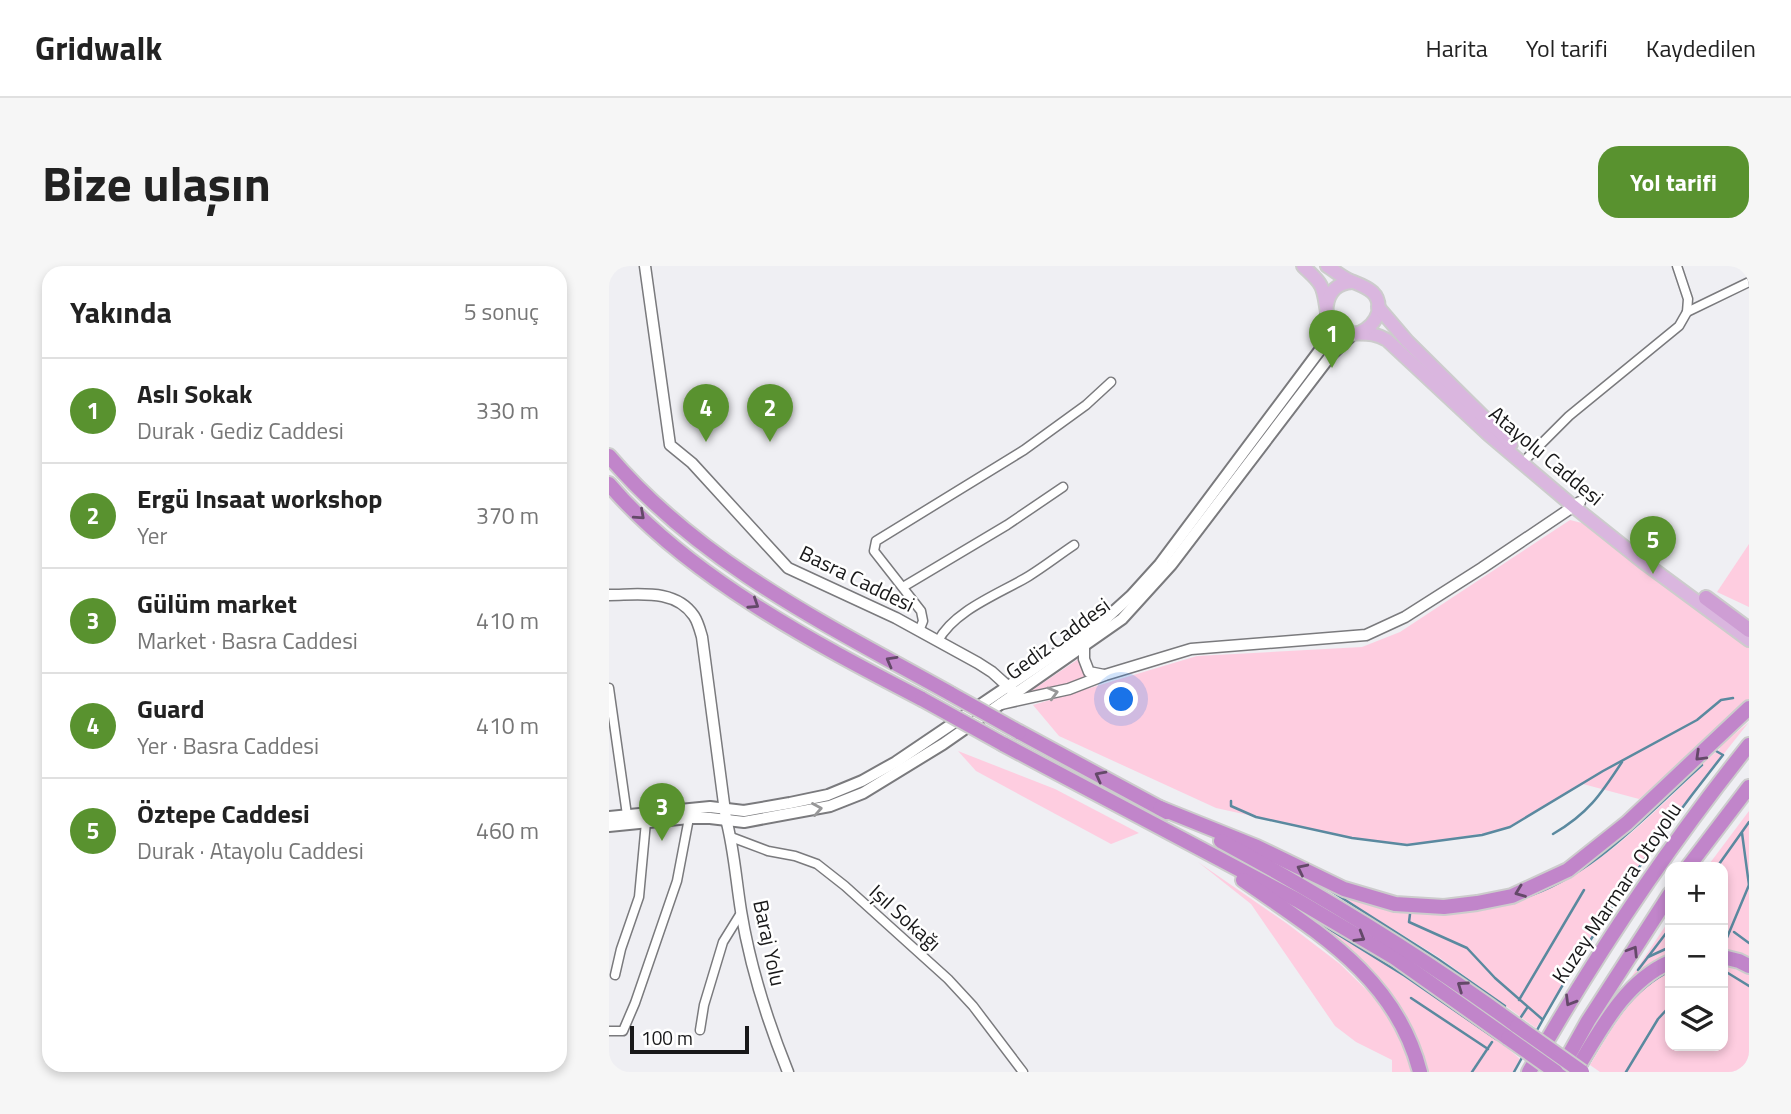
<!DOCTYPE html>
<html lang="tr">
<head>
<meta charset="utf-8">
<style>
	body { margin:0; font-family:"Titillium Web",sans-serif; background:#f6f6f6; color:#222 }
	.controls { position:absolute; right:21px; bottom:21px; display:grid; overflow:hidden; border-radius:14px; box-shadow:0 4px 10px #0003 }
	.controls button { width:63px; height:63px; display:grid; place-items:center; padding:0; border:0; border-bottom:2px solid #e0e0e0; background:#fff; color:#222; font:35px sans-serif }
	.scale { position:absolute; left:21px; bottom:18px; width:119px; box-sizing:border-box; padding-left:7px; border:4px solid #181819; border-top:0; font-size:19px; line-height:24px; white-space:nowrap; color:#181819; -webkit-text-stroke:5px #fff; paint-order:stroke }
	.you { position:absolute; left:513px; top:434px; width:24px; height:24px; margin:-18px; border:5px solid #fff; border-radius:50%; background:#1a73e8; box-shadow:0 0 0 10px #1a73e833 }
	.badge { display:grid; place-items:center; width:46px; height:46px; border-radius:50%; background:#59922f; color:#fff; font-size:23px; font-weight:700 }
	.pin { position:absolute; translate:-50% -58px; filter:drop-shadow(0 2px 4px #0008) }
	.pin::after { content:''; position:absolute; top:37px; width:24px; height:21px; background:inherit; clip-path:polygon(0 0,100% 0,50% 100%) }
	.list { margin:0; padding:0; list-style:none }
	h2 { display:flex; justify-content:space-between; align-items:center; height:91px; margin:0; padding:0 28px; font-size:30px }
	h2 small { font-size:23px; font-weight:400; color:#767676 }
	.list li { display:grid; grid-template-columns:46px 1fr auto; gap:21px; align-items:center; box-sizing:border-box; height:105px; padding:0 28px; border-top:2px solid #e0e0e0 }
	.list b { display:block; font-size:26px; white-space:nowrap }
	.list p { margin:0; font-size:23px; white-space:nowrap; color:#767676 }
	.list em { font-size:23px; font-style:normal; color:#767676 }
	.icon { flex:none; width:38px; height:38px; fill:none; stroke:currentColor; stroke-width:2; stroke-linecap:round; stroke-linejoin:round }
	.map { position:relative; flex:none; width:1140px; height:806px; overflow:hidden; border-radius:21px }
	header { display:flex; align-items:center; gap:42px; box-sizing:border-box; height:98px; padding:0 35px; background:#fff; border-bottom:2px solid #e0e0e0 }
	header strong { font-size:33px }
	nav { display:flex; gap:38px; margin-inline-start:auto; font-size:24px }
	.intro { display:flex; align-items:center; justify-content:space-between; box-sizing:border-box; height:168px; padding:0 42px }
	h1 { margin:0; font-size:49px }
	.button { padding:18px 32px; border-radius:21px; background:#59922f; color:#fff; font-size:24px; font-weight:700 }
	main { display:flex; gap:42px; padding:0 42px }
	aside { flex:1; background:#fff; border-radius:21px; box-shadow:0 4px 10px #0003 }
	.map>svg:first-child { display:block }
</style>
</head>
<body>
<header>
<strong>Gridwalk</strong>
<nav><a>Harita</a><a>Yol tarifi</a><a>Kaydedilen</a></nav>
</header>
<div class="intro"><h1>Bize ulaşın</h1><a class="button">Yol tarifi</a></div>
<main>
<aside>
<h2>Yakında<small>5 sonuç</small></h2>
<ul class="list">
<li><span class="badge">1</span><div><b>Aslı Sokak</b><p>Durak · Gediz Caddesi</p></div><em>330 m</em></li>
<li><span class="badge">2</span><div><b>Ergü Insaat workshop</b><p>Yer</p></div><em>370 m</em></li>
<li><span class="badge">3</span><div><b>Gülüm market</b><p>Market · Basra Caddesi</p></div><em>410 m</em></li>
<li><span class="badge">4</span><div><b>Guard</b><p>Yer · Basra Caddesi</p></div><em>410 m</em></li>
<li><span class="badge">5</span><div><b>Öztepe Caddesi</b><p>Durak · Atayolu Caddesi</p></div><em>460 m</em></li>
</ul>
</aside>
<div class="map">
<svg width="1140" height="806" viewBox="0 0 1140 806">
	<rect width="100%" height="100%" fill="#efeff3"/>
	<g fill="#fecde0">
		<path d="M961 254 973 257 1019 289 1140 382V435L1120 457 1030 533 974 518 901 561 884 566 798 579 743 572 607 542 450 470 424 439 588 390 753 381 791 366Z"/>
		<path d="M1140 278V341L1108 326Z"/>
		<path d="M471 392 475 407 484 411 410 433Z"/>
		<path d="M1140 456 1060 557 1008 632 927 762 831 692 729 629C824 665 914 650 995 589 1030 563 1061 530 1094 500L1092 498 1111 483 1110 481Z"/>
		<path d="M349 485 446 523 530 567 502 578 367 505Z"/>
		<path d="M1140 545V692L1114 684V601H1098Z"/>
		<path d="M589 596 680 659 731 698 771 737 793 778 803 806H783V794L747 776 726 760 642 638Z"/>
		<path d="M1061 653V689L1050 693 1021 713Z"/>
		<path d="M709 656 788 706 895 779 911 793 904 806H819C795 736 766 702 709 656Z"/>
		<path d="M1114 698 1140 709V806H991L981 799C1002 764 1023 724 1061 706V780H1114Z"/>
	</g>
	<g fill="none" stroke-linecap="round" stroke-linejoin="round">
		<g stroke="#5a899f" stroke-width="2.5">
			<path d="M622 535V540L647 551 743 572 798 579 873 569 901 561 994 505 1088 454 1112 434 1124 432"/>
			<path d="M1133 567 1140 619"/>
			<path d="M944 568C979 548 992 528 1013 496"/>
			<path d="M1108 601 1140 556"/>
			<path d="M729 628 722 625 829 693 896 740"/>
			<path d="M914 632C985 610 1039 547 1093 499"/>
			<path d="M696 648 688 643 796 710 887 773"/>
			<path d="M801 648 800 656 858 682 886 712 933 753"/>
			<path d="M1125 666 1140 677"/>
			<path d="M1117 674 1140 619"/>
			<path d="M737 681 747 690"/>
			<path d="M1039 691 1061 681"/>
			<path d="M1029 704 1061 662"/>
			<path d="M1114 704 1140 720"/>
			<path d="M802 732 879 783"/>
			<path d="M910 734 975 624"/>
			<path d="M912 751 918 742"/>
			<path d="M927 766C980 669 1045 576 1114 489L1107 485"/>
			<path d="M976 804C998 766 1020 725 1061 705"/>
			<path d="M863 806 883 776"/>
			<path d="M905 806 915 788"/>
			<path d="M1017 806 1049 753 1061 740"/>
		</g>
		<defs>
			<g id="minor">
				<path d="M1068 0 1079 33 1078 46"/>
				<path d="M919 191 960 150 1070 60 1078 46 1140 16"/>
				<path d="M294 321 398 259 454 221"/>
				<path d="M310 365 314 355 312 345 265 285 267 275 415 184 477 139 502 116"/>
				<path d="M329 375C345 344 392 327 420 310 436 300 450 289 465 279"/>
				<path d="M0 422 18 549"/>
				<path d="M122 571 159 585 186 590 208 598 236 620 339 713 364 740 414 806"/>
				<path d="M6 709 12 683 30 631 37 556"/>
				<path d="M91 764 95 739 114 676 132 647"/>
				<path d="M0 765H14L26 737 68 615 80 552"/>
			</g>
			<g id="tertiary">
				<path d="M36 0 61 179 83 197 179 302 287 352 369 397 383 406 404 425"/>
				<path d="M0 329C29 329 66 322 85 350 89 356 91 364 93 371L117 553C125 583 127 614 132 645 141 700 158 754 179 806"/>
				<path d="M475 380V393L480 406 495 409"/>
				<path d="M392 438 460 423 496 409 582 383 757 369 796 351 873 302 971 236"/>
			</g>
			<g id="secondary">
				<path d="M0 551 101 541 135 545 181 537 219 529 253 515 287 496 491 358 522 330 551 298 711 84 717 64V46"/>
				<path d="M0 560 80 552H101L135 556 221 540 254 527 334 478 513 353 562 299 722 89 744 68"/>
			</g>
			<g id="primary">
				<path d="M694 0C700 6 709 13 712 20 719 34 714 51 727 61 743 74 757 61 778 74L880 169 964 240 1033 295 1140 374"/>
				<path d="M718 0C726 5 734 12 742 15 757 21 773 26 769 47 766 57 759 63 750 67"/>
				<path d="M718 39C720 25 729 17 743 16"/>
				<path d="M769 41 798 75 902 178"/>
			</g>
			<path id="trunk" d="M1097 332 1140 364"/>
			<g id="motorway">
				<path d="M0 190C92 298 220 360 342 428"/>
				<path d="M0 218C78 310 207 378 313 433"/>
				<path d="M410 466 558 546"/>
				<path d="M394 478 688 634 786 692 899 772"/>
				<path d="M551 542 648 581 735 623 786 638 835 641 868 637 903 630 959 604 1018 557 1140 442"/>
				<path d="M612 575C715 631 814 691 908 760"/>
				<path d="M1079 601 1140 521"/>
				<path d="M634 614C708 666 787 711 811 806"/>
				<path d="M1114 691 1130 695 1140 700"/>
				<path d="M951 805 979 755 1061 628"/>
				<path d="M920 806C985 691 1058 582 1140 479"/>
				<path d="M966 806C991 765 1015 716 1061 696"/>
			</g>
		</defs>
		<use href="#minor" stroke="#7a7a7d" stroke-width="11"/>
		<use href="#tertiary" stroke="#7a7a7d" stroke-width="13"/>
		<use href="#secondary" stroke="#7a7a7d" stroke-width="14"/>
		<use href="#primary" stroke="#ccc" stroke-width="16"/>
		<use href="#trunk" stroke="#ccc" stroke-width="18"/>
		<use href="#motorway" stroke="#ccc" stroke-width="18"/>
		<use href="#minor" stroke="#fff" stroke-width="8"/>
		<use href="#tertiary" stroke="#fff" stroke-width="10"/>
		<use href="#secondary" stroke="#fff" stroke-width="10"/>
		<use href="#primary" stroke="#dab6df" stroke-width="12"/>
		<use href="#trunk" stroke="#ce9ed4" stroke-width="14"/>
		<use href="#motorway" stroke="#c185ca" stroke-width="14"/>
		<defs>
			<g id="motorway-bridge">
				<path d="M342 428 410 466"/>
				<path d="M313 433 394 478"/>
				<path d="M908 760 973 806"/>
				<path d="M899 772 947 806"/>
			</g>
		</defs>
		<use href="#motorway-bridge" stroke="#ccc" stroke-width="18" stroke-linecap="butt"/>
		<use href="#motorway-bridge" stroke="#c185ca" stroke-width="14"/>
	</g>
	<defs><path id="oneway-chevron" d="M-2-3.5L2.5 0L-2 3.5" fill="none" stroke-width="1.6" stroke-linecap="round" stroke-linejoin="round" transform="scale(1.75)"/></defs>
	<g stroke="#644969">
		<use href="#oneway-chevron" transform="translate(31 249) rotate(42)"/>
		<use href="#oneway-chevron" transform="translate(145 338) rotate(33)"/>
		<use href="#oneway-chevron" transform="translate(282 395) rotate(-151)"/>
		<use href="#oneway-chevron" transform="translate(1091 490) rotate(136)"/>
		<use href="#oneway-chevron" transform="translate(491 510) rotate(-152)"/>
		<use href="#oneway-chevron" transform="translate(693 603) rotate(-154)"/>
		<use href="#oneway-chevron" transform="translate(911 626) rotate(159)"/>
		<use href="#oneway-chevron" transform="translate(751 671) rotate(31)"/>
		<use href="#oneway-chevron" transform="translate(1024 685) rotate(-58)"/>
		<use href="#oneway-chevron" transform="translate(853 720) rotate(-145)"/>
		<use href="#oneway-chevron" transform="translate(961 735) rotate(121)"/>
	</g>
	<g stroke="#979798">
		<use href="#oneway-chevron" transform="translate(444 427) rotate(-15)"/>
		<use href="#oneway-chevron" transform="translate(208 543) rotate(-10)"/>
	</g>
	<g text-anchor="middle" stroke-width="5" stroke-linejoin="round" paint-order="stroke">
		<g font-size="21" fill="#181819" stroke="#fff">
			<text transform="translate(937 190) rotate(40)" y="7">Atayolu Caddesi</text>
			<text transform="translate(248 313) rotate(26)" y="7">Basra Caddesi</text>
			<text transform="translate(449 373) rotate(-36)" y="7">Gediz Caddesi</text>
			<text transform="translate(1008 627) rotate(-56)" y="7">Kuzey Marmara Otoyolu</text>
			<text transform="translate(296 652) rotate(42)" y="7">Işıl Sokağı</text>
			<text transform="translate(160 677) rotate(78)" y="7">Baraj Yolu</text>
		</g>
	</g>
</svg>
<div class="controls">
<button>+</button>
<button>−</button>
<button><svg class="icon" aria-label="layers" viewBox="0 0 24 24"><path d="M12 4l9 5-9 5-9-5zM3 14l9 5 9-5"/></svg></button>
</div>
<div class="scale">100 m</div>
<div class="you"></div>
<div class="pin badge" style="left:723px;top:102px">1</div>
<div class="pin badge" style="left:161px;top:176px">2</div>
<div class="pin badge" style="left:53px;top:575px">3</div>
<div class="pin badge" style="left:97px;top:176px">4</div>
<div class="pin badge" style="left:1044px;top:308px">5</div>
</div>
</main>
</body>
</html>
